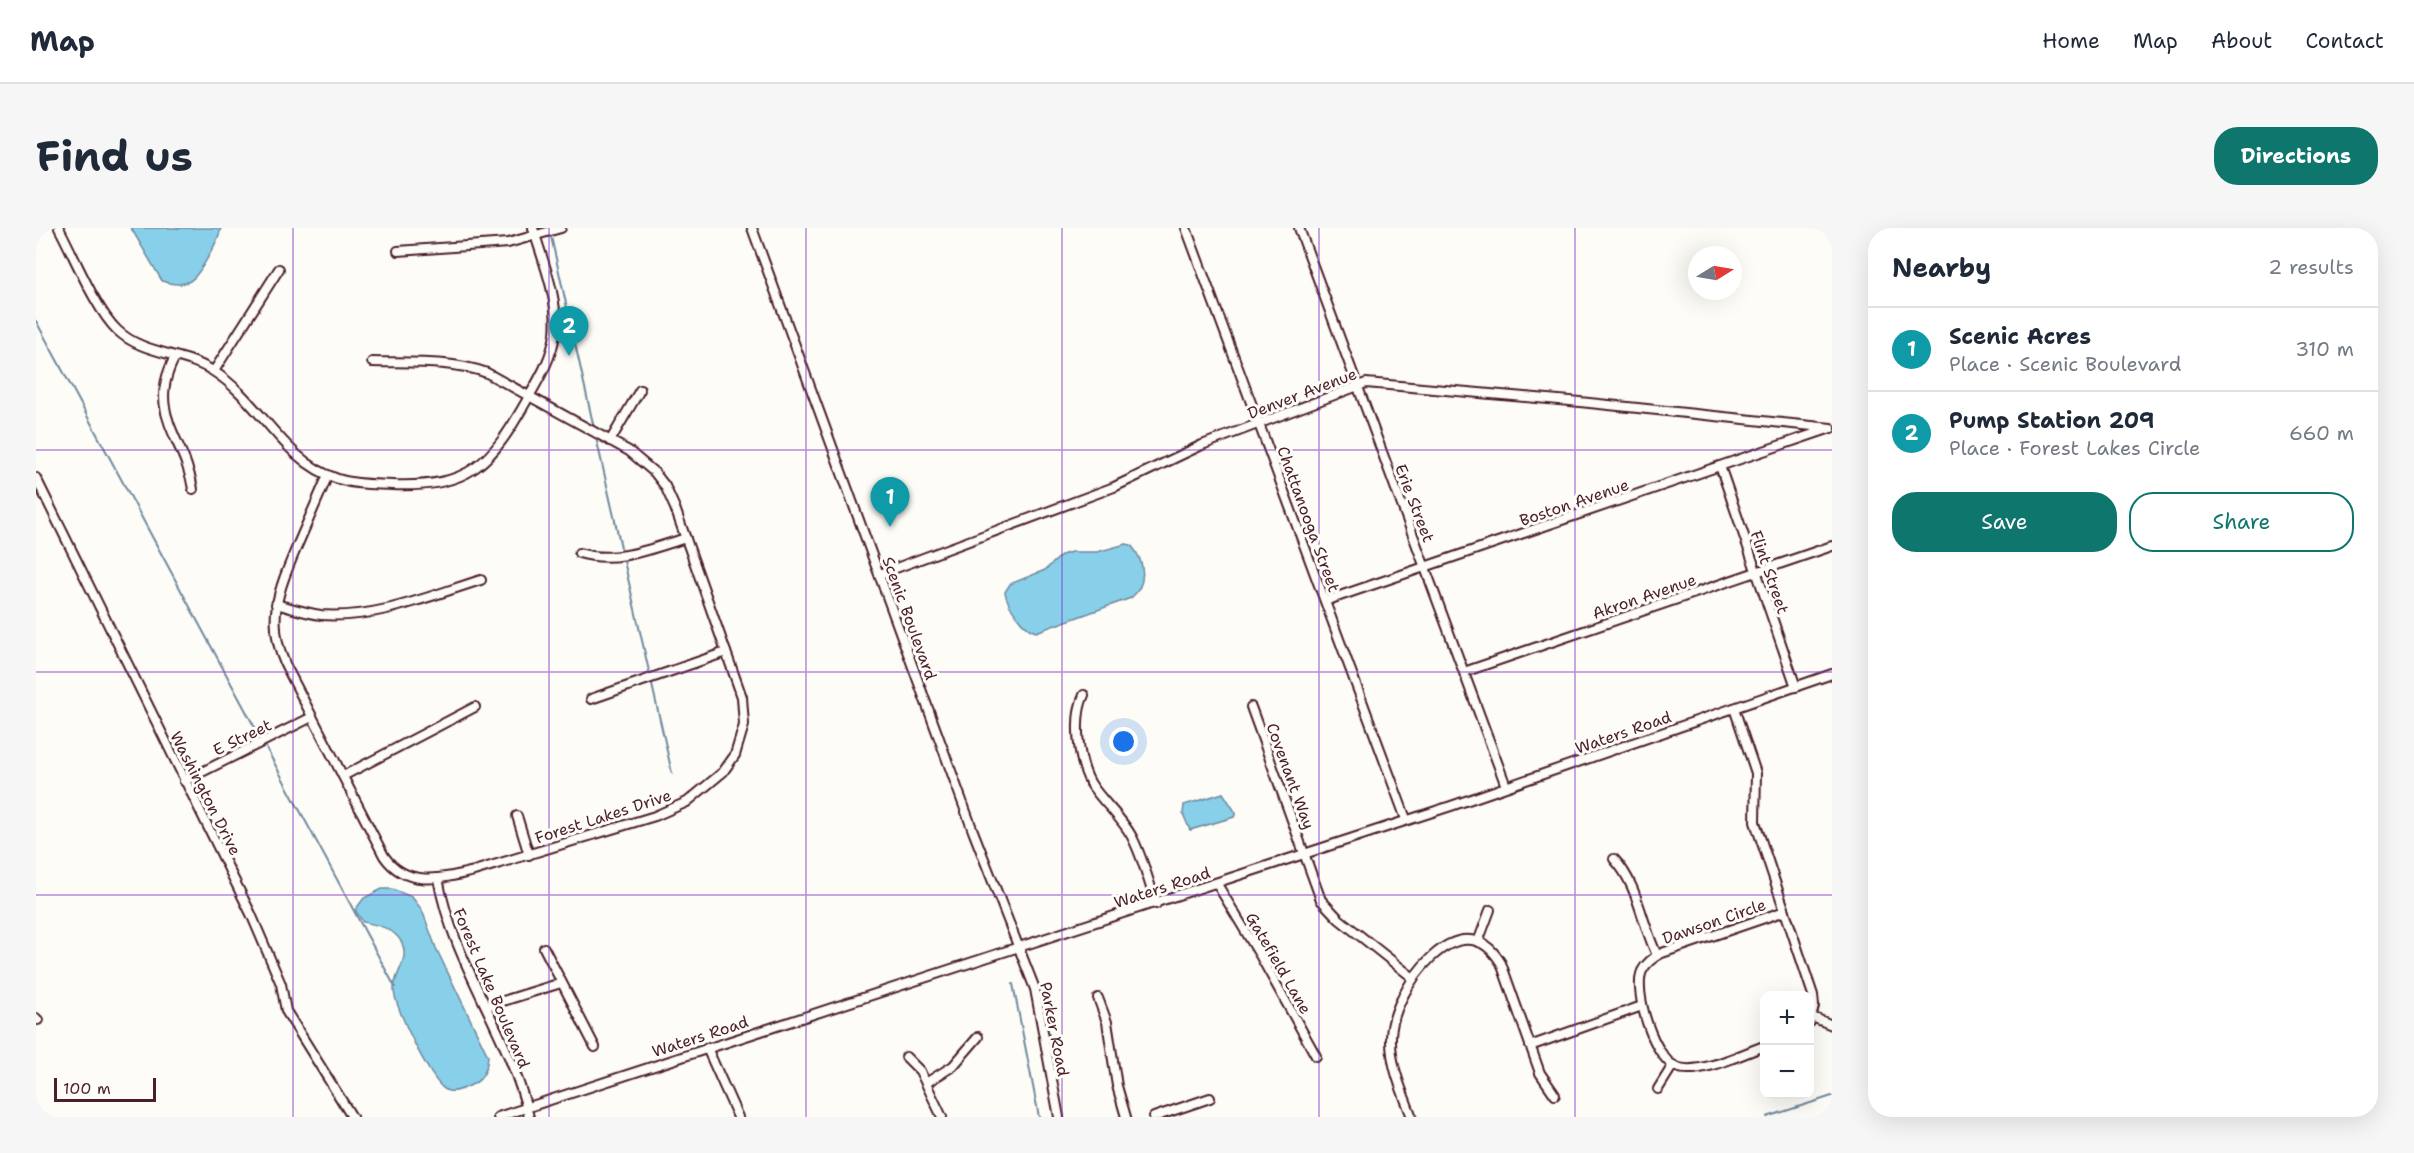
<!DOCTYPE html>
<html lang="en">
<head>
<meta charset="utf-8">
<style>
	body { margin:0; font-family:"Shantell Sans",sans-serif; background:#f6f6f7; color:#1f2937 }
	.controls { position:absolute; right:18px; bottom:18px; display:grid; overflow:hidden; border-radius:12px; box-shadow:0 6px 24px #0002 }
	.controls button { width:54px; height:54px; display:grid; place-items:center; padding:0; border:0; border-bottom:2px solid #e0e1e3; background:#fff; color:#1f2937; font:30px sans-serif }
	.compass { position:absolute; left:1652px; top:18px; width:54px; height:54px; border-radius:50%; background:#fff; box-shadow:0 6px 24px #0002; rotate:79deg }
	.scale { position:absolute; left:18px; bottom:15px; width:102px; box-sizing:border-box; padding-left:6px; border:3px solid #4a1f2b; border-top:0; font-size:16px; line-height:21px; white-space:nowrap; color:#4a1f2b; -webkit-text-stroke:4px #fdfcf7; paint-order:stroke }
	.you { position:absolute; left:1088px; top:514px; width:21px; height:21px; margin:-15px; border:4px solid #fff; border-radius:50%; background:#1a73e8; box-shadow:0 0 0 9px #1a73e833 }
	.badge { display:grid; place-items:center; width:39px; height:39px; border-radius:50%; background:#0f766e; color:#fff; font-size:20px; font-weight:700 }
	.pin { position:absolute; translate:-50% -50px; filter:drop-shadow(0 2px 3px #0008) }
	.pin::after { content:''; position:absolute; top:32px; width:21px; height:18px; background:inherit; clip-path:polygon(0 0,100% 0,50% 100%) }
	.list { margin:0; padding:0; list-style:none }
	h2 { display:flex; justify-content:space-between; align-items:center; height:78px; margin:0; padding:0 24px; font-size:26px }
	h2 small { font-size:20px; font-weight:400; color:#747a83 }
	.list li { display:grid; grid-template-columns:39px 1fr auto; gap:18px; align-items:center; box-sizing:border-box; height:84px; padding:0 24px; border-top:2px solid #e0e1e3 }
	.list b { display:block; font-size:22px; white-space:nowrap }
	.list p { margin:0; font-size:20px; white-space:nowrap; color:#747a83 }
	.list em { font-size:20px; font-style:normal; color:#747a83 }
	.actions { display:flex; gap:12px; padding:18px 24px }
	.actions a { flex:1; padding:14px 0; border:2px solid #0f766e; border-radius:24px; text-align:center; font-size:21px; color:#0f766e }
	.actions .main { background:#0f766e; color:#fff }
	.map { position:relative; flex:none; width:1796px; height:889px; overflow:hidden; border-radius:24px }
	header { display:flex; align-items:center; gap:36px; box-sizing:border-box; height:84px; padding:0 30px; background:#fff; border-bottom:2px solid #e0e1e3 }
	header strong { font-size:28px }
	nav { display:flex; gap:33px; margin-inline-start:auto; font-size:21px }
	.intro { display:flex; align-items:center; justify-content:space-between; box-sizing:border-box; height:144px; padding:0 36px }
	h1 { margin:0; font-size:42px }
	.button { padding:15px 27px; border-radius:24px; background:#0f766e; color:#fff; font-size:21px; font-weight:700 }
	main { display:flex; gap:36px; padding:0 36px }
	aside { flex:1; background:#fff; border-radius:24px; box-shadow:0 6px 24px #0002 }
	.map>svg:first-child { display:block }
</style>
</head>
<body>
<header>
<strong>Map</strong>
<nav><a>Home</a><a>Map</a><a>About</a><a>Contact</a></nav>
</header>
<div class="intro"><h1>Find us</h1><a class="button">Directions</a></div>
<main>
<div class="map">
<svg width="1796" height="889" viewBox="0 0 1796 889">
	<rect width="100%" height="100%" fill="#fdfcf7"/>
	<filter id="ink" filterUnits="userSpaceOnUse"><feTurbulence type="fractalNoise" baseFrequency=".0167" numOctaves="2"/><feDisplacementMap in="SourceGraphic" scale="12" xChannelSelector="R" yChannelSelector="G"/><feConvolveMatrix kernelMatrix="1 2 1 2 8 2 1 2 1" color-interpolation-filters="sRGB"/></filter>
	<g filter="url(#ink)">
		<g fill="#88cfe9" stroke="#6f899d" stroke-width="1.5">
			<path d="M95 0H185C183 11 164 47 154 53 145 58 135 56 126 53Z"/>
			<path d="M1090 316 1095 317C1109 333 1112 356 1095 370L1000 404C987 401 971 377 969 364L974 356 1009 342 1026 327 1035 324H1061Z"/>
			<path d="M1187 565 1200 585 1198 589 1154 602 1147 586 1148 577Z"/>
			<path d="M346 661H356L376 669 386 682 400 720 452 828C451 839 449 849 439 855 432 859 421 865 412 863 397 859 359 780 358 763 357 746 374 734 366 715 358 700 342 697 327 694L319 682 328 670Z"/>
		</g>
		<g fill="none" stroke-linecap="round" stroke-linejoin="round">
			<g stroke="#6f899d" stroke-width="2">
				<path d="M514 4 558 200"/>
				<path d="M0 93 225 511"/>
				<path d="M560 209 636 545"/>
				<path d="M228 516 359 759"/>
				<path d="M977 756 1003 889"/>
				<path d="M1731 889 1796 868"/>
			</g>
			<defs>
				<g id="minor">
					<path d="M23 0C38 28 60 82 81 102 107 127 147 124 177 143 224 172 247 234 302 251 320 257 338 256 356 257 434 260 455 236 491 172 503 151 516 130 519 106 523 70 507 34 497 0"/>
					<path d="M716 0 937 603 999 761 1023 889"/>
					<path d="M1150 0 1370 591"/>
					<path d="M1263 0 1470 558"/>
					<path d="M362 23 472 15 525 0"/>
					<path d="M139 129C109 185 149 210 157 261"/>
					<path d="M178 143 243 41"/>
					<path d="M574 213 604 162"/>
					<path d="M1684 238 1760 459"/>
					<path d="M292 247C282 270 272 293 262 316 244 359 229 390 249 436L348 628C370 660 405 651 438 643L619 588 651 574 687 544 699 527 708 497 706 469 639 280 629 258 619 245 593 223 451 145C415 132 375 135 336 134"/>
					<path d="M0 250 215 686 245 756 250 783 316 889"/>
					<path d="M543 325C580 336 614 321 650 310"/>
					<path d="M844 346 1078 259 1166 217 1330 155 1534 173 1795 200"/>
					<path d="M1289 373 1792 201"/>
					<path d="M240 376C255 380 270 385 285 387 341 391 393 368 445 352"/>
					<path d="M1428 444 1796 318"/>
					<path d="M1048 467C1037 490 1042 534 1055 556 1067 575 1087 590 1097 611 1107 631 1113 654 1120 676"/>
					<path d="M555 471 690 424"/>
					<path d="M1215 479 1285 672 1303 691 1376 749"/>
					<path d="M1698 480 1720 545 1719 594 1777 767 1778 778 1774 794"/>
					<path d="M307 548 439 479"/>
					<path d="M148 553 276 489"/>
					<path d="M481 588 493 627"/>
					<path d="M1578 631C1602 656 1606 697 1621 727"/>
					<path d="M402 650C417 736 473 804 493 889"/>
					<path d="M1181 656 1225 729 1280 828"/>
					<path d="M1442 714 1454 682"/>
					<path d="M508 720 559 819"/>
					<path d="M1062 770 1071 794 1081 858 1090 889"/>
					<path d="M451 778 525 755"/>
					<path d="M1776 789 1796 797"/>
					<path d="M0 790 2 792"/>
					<path d="M1494 818 1606 778"/>
					<path d="M1728 818C1706 826 1662 848 1640 839 1618 830 1597 764 1606 743 1610 735 1618 729 1626 725L1749 683"/>
					<path d="M671 820 702 889"/>
					<path d="M870 829 884 843 906 889"/>
					<path d="M890 855 917 838 942 809"/>
					<path d="M1622 861 1637 837"/>
					<path d="M462 889 1415 578 1796 446"/>
					<path d="M1118 889 1174 870"/>
					<path d="M1376 889C1366 863 1354 837 1355 809 1356 762 1425 668 1465 735L1504 845 1519 867"/>
				</g>
			</defs>
			<use href="#minor" stroke="#4a1f2b" stroke-width="12"/>
			<use href="#minor" stroke="#fdfcf7" stroke-width="8"/>
		</g>
	</g>
	<path fill="none" stroke="#7b2cbf" stroke-width="1.5" stroke-opacity="0.55" d="M257 0V889M513 0V889M770 0V889M1026 0V889M1283 0V889M1539 0V889M0 222H1796M0 444H1796M0 667H1796"/>
	<g text-anchor="middle" stroke-width="6" stroke-linejoin="round" paint-order="stroke">
		<g font-size="16" fill="#4a1f2b" stroke="#fdfcf7">
			<text transform="translate(1266 165) rotate(-21)" y="6">Denver Avenue</text>
			<text transform="translate(1538 274) rotate(-19)" y="6">Boston Avenue</text>
			<text transform="translate(1379 275) rotate(69)" y="6">Erie Street</text>
			<text transform="translate(1273 291) rotate(70)" y="6">Chattanooga Street</text>
			<text transform="translate(1734 344) rotate(71)" y="6">Flint Street</text>
			<text transform="translate(1608 368) rotate(-19)" y="6">Akron Avenue</text>
			<text transform="translate(874 390) rotate(70)" y="6">Scenic Boulevard</text>
			<text transform="translate(1587 504) rotate(-19)" y="6">Waters Road</text>
			<text transform="translate(206 509) rotate(-26)" y="6">E Street</text>
			<text transform="translate(1255 548) rotate(70)" y="6">Covenant Way</text>
			<text transform="translate(170 565) rotate(63)" y="6">Washington Drive</text>
			<text transform="translate(567 588) rotate(-18)" y="6">Forest Lakes Drive</text>
			<text transform="translate(1126 659) rotate(-18)" y="6">Waters Road</text>
			<text transform="translate(1678 693) rotate(-19)" y="6">Dawson Circle</text>
			<text transform="translate(1243 735) rotate(60)" y="6">Gatefield Lane</text>
			<text transform="translate(456 760) rotate(67)" y="6">Forest Lake Boulevard</text>
			<text transform="translate(1019 801) rotate(79)" y="6">Parker Road</text>
			<text transform="translate(664 808) rotate(-18)" y="6">Waters Road</text>
		</g>
	</g>
</svg>
<div class="controls">
<button>+</button>
<button>−</button>
</div>
<svg class="compass" viewBox="-18 -18 36 36"><path d="M0-13l5 13h-10z" fill="#e53935"/><path d="M0 13l5-13h-10z" fill="#747a83"/></svg>
<div class="scale">100 m</div>
<div class="you"></div>
<div class="pin badge" style="left:854px;top:299px;background:#0f9aa8">1</div>
<div class="pin badge" style="left:533px;top:128px;background:#0f9aa8">2</div>
</div>
<aside>
<h2>Nearby<small>2 results</small></h2>
<ul class="list">
<li><span class="badge" style="background:#0f9aa8">1</span><div><b>Scenic Acres</b><p>Place · Scenic Boulevard</p></div><em>310 m</em></li>
<li><span class="badge" style="background:#0f9aa8">2</span><div><b>Pump Station 209</b><p>Place · Forest Lakes Circle</p></div><em>660 m</em></li>
</ul>
<div class="actions"><a class="main">Save</a><a>Share</a></div>
</aside>
</main>
</body>
</html>
